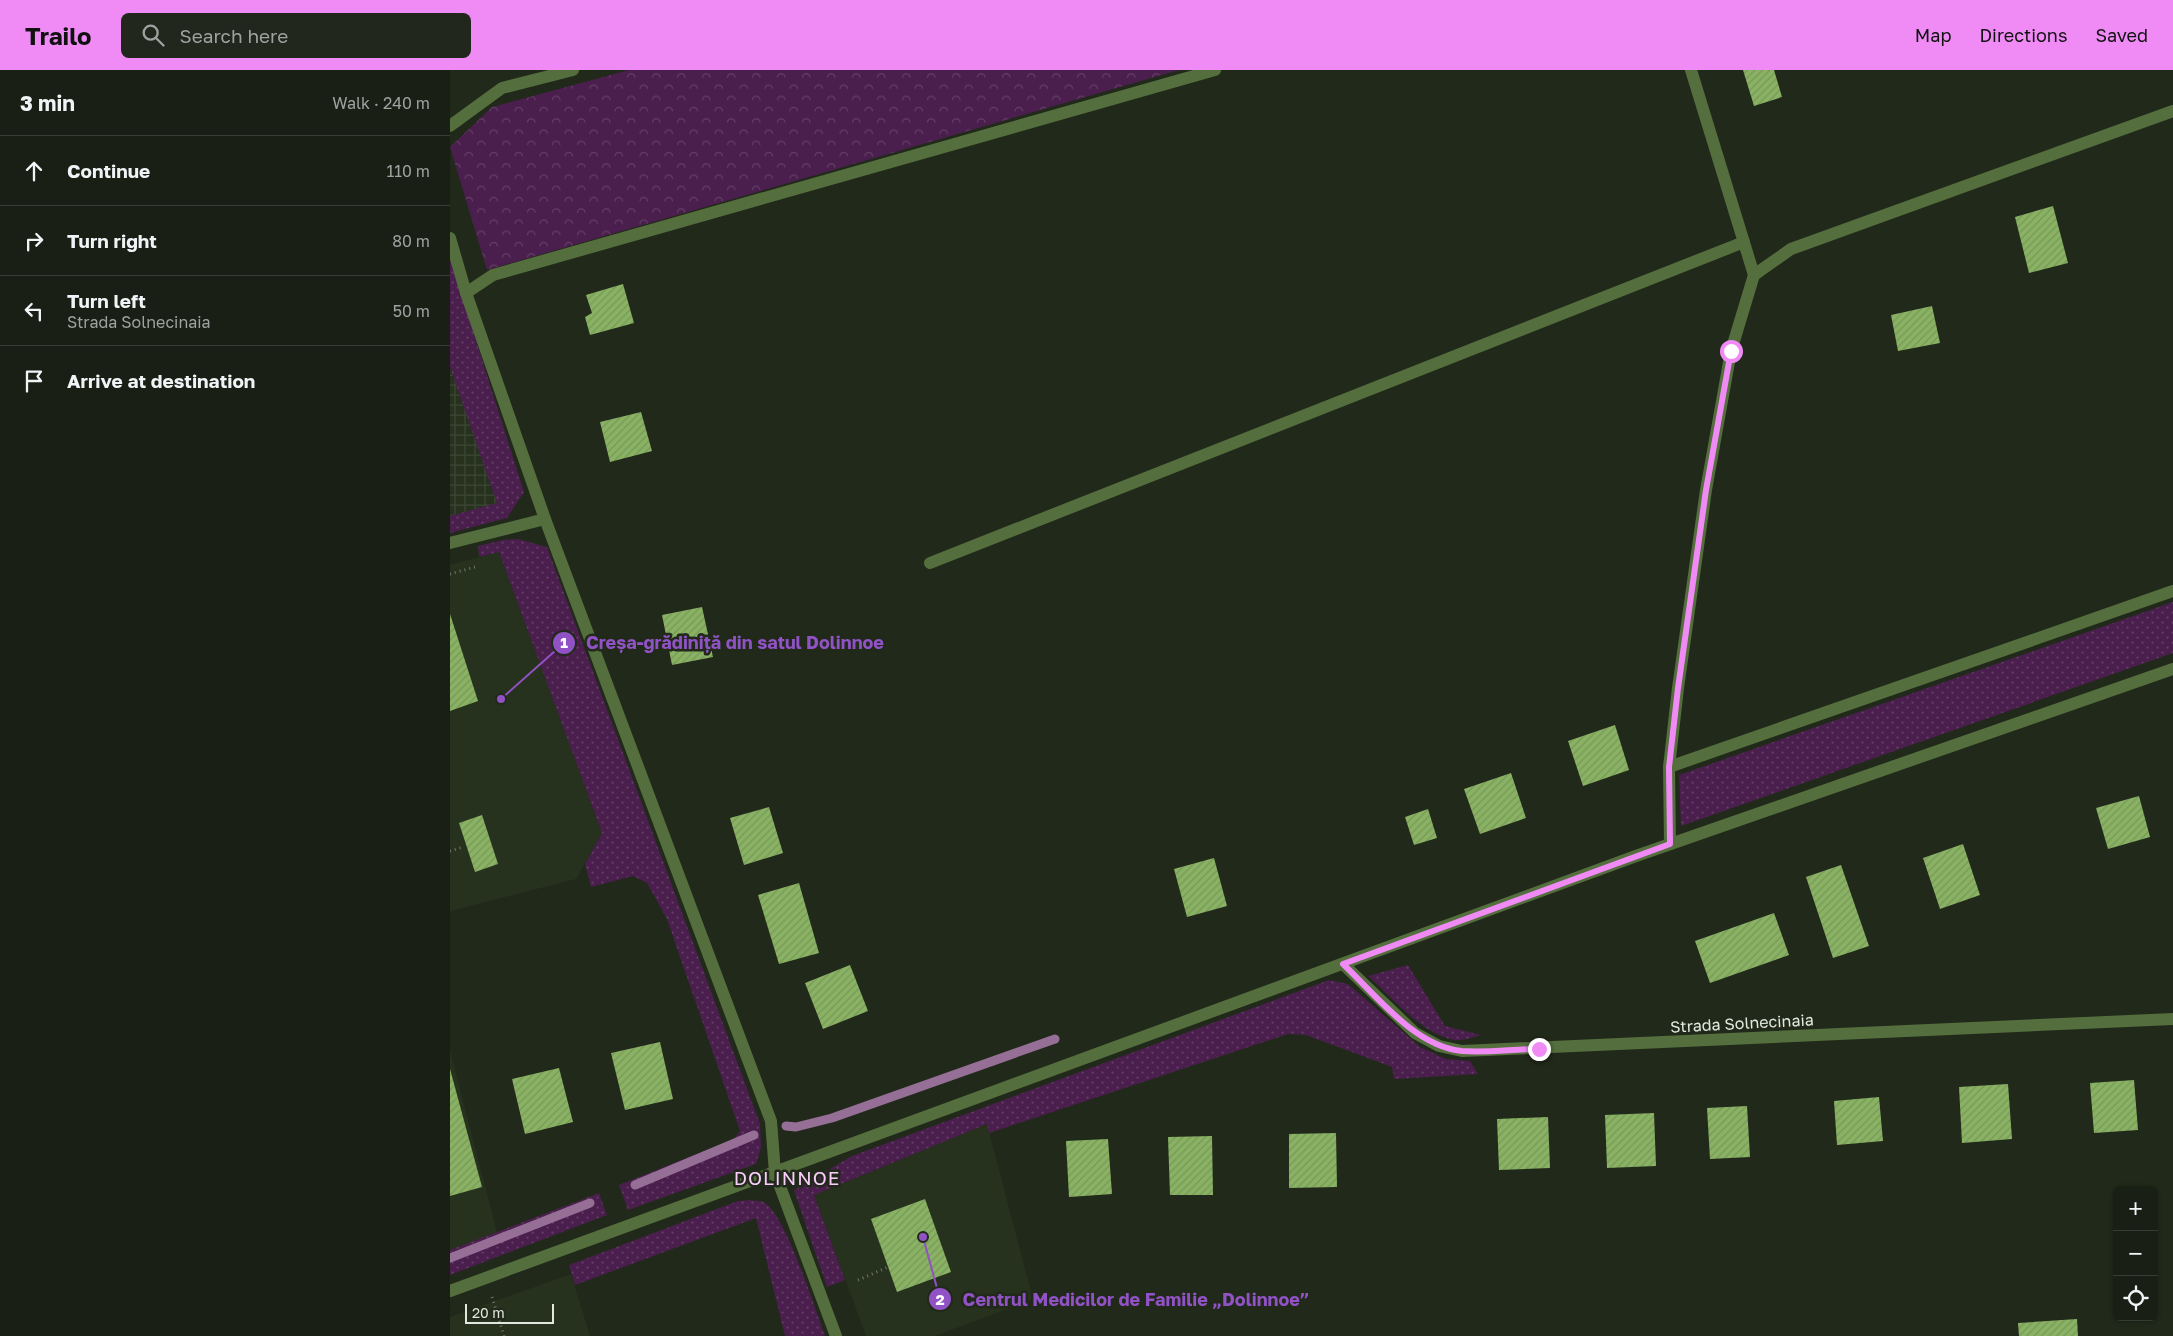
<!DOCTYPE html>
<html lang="en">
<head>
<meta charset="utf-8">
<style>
	body { margin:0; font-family:"Golos Text",sans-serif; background:#22271d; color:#f1f3f6 }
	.controls { position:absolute; right:15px; bottom:15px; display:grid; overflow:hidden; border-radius:8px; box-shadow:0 1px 4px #0004 }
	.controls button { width:45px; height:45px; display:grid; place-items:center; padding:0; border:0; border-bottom:1px solid #373d34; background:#191f14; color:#f1f3f6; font:25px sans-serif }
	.scale { position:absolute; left:15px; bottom:12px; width:89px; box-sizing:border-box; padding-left:5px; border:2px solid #e3e8de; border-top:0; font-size:14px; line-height:18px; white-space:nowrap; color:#e3e8de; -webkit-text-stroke:4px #21291a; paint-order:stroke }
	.stop { position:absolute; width:15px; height:15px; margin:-11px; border:4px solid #f08bf6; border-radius:50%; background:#fff }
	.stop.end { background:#f08bf6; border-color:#fff; box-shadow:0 1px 5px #0008 }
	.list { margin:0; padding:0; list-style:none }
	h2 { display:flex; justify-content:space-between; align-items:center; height:65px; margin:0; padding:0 20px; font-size:21px }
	h2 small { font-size:16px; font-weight:400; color:#9fa2a0 }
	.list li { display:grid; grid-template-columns:32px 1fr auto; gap:15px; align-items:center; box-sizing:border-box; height:70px; padding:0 20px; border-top:1px solid #373d34 }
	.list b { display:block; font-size:19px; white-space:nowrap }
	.list p { margin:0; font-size:16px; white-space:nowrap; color:#9fa2a0 }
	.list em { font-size:16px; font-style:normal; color:#9fa2a0 }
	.icon { flex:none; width:28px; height:28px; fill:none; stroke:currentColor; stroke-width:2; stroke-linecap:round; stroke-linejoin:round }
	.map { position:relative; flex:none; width:1723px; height:1266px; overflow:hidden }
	header { display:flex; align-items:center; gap:30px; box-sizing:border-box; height:70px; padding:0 25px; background:#f08bf6; color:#111 }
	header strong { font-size:24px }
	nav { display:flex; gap:28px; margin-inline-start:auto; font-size:18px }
	.search { width:350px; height:45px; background:#22271d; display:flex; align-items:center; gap:12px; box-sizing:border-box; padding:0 18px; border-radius:8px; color:#9fa2a0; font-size:19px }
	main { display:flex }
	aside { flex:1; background:#191f14 }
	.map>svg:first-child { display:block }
</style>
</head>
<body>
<header>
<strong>Trailo</strong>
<div class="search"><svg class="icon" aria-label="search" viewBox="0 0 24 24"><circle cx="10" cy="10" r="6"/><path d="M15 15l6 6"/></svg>Search here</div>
<nav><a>Map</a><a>Directions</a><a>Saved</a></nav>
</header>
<main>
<aside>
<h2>3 min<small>Walk · 240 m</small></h2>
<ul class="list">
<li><svg class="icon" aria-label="ahead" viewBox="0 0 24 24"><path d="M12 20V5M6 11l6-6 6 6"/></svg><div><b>Continue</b></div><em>110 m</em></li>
<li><svg class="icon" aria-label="right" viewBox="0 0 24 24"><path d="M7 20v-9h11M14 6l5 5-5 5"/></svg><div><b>Turn right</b></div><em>80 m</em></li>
<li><svg class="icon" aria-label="left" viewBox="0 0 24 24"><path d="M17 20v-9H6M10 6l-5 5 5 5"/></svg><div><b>Turn left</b><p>Strada Solnecinaia</p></div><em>50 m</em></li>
<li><svg class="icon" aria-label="arrive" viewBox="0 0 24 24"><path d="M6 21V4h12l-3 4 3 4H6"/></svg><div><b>Arrive at destination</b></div></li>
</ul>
</aside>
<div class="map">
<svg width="1723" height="1266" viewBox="0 0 1723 1266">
	<defs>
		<pattern id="industrial-grid" width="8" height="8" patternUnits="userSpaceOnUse" patternTransform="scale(1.25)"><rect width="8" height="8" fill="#27321e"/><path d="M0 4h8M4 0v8" fill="none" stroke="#3c4634"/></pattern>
		<pattern id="grass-dots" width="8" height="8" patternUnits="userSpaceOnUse" patternTransform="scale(1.25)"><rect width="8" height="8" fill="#4a1e4d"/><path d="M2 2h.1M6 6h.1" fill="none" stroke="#643f66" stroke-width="1.8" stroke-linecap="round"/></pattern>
		<pattern id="forest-crowns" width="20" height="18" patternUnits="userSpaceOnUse" patternTransform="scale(1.25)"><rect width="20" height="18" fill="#4a1e4d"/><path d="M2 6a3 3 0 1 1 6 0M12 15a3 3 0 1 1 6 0" fill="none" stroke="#643f66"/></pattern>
		<pattern id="building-hatch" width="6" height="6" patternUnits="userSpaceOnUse" patternTransform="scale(1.25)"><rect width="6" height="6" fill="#89b263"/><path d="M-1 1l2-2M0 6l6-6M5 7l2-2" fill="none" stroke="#78975b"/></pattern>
	</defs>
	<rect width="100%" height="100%" fill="#21291a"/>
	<g fill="#27321e">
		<path d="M49 482 152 763 126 809 0 841V495Z"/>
		<path d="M0 980 47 1163 0 1180Z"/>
		<path d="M537 1054 583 1229 485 1266H416L364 1125Z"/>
		<path d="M121 1204 140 1266H0V1247Z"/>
	</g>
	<path fill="url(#industrial-grid)" d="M0 297 48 433 0 446Z"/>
	<g fill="url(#grass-dots)">
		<path d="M0 189 74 422 57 448 0 463V446L47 433 0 297Z"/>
		<path d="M68 469 97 477 310 1054 311 1078 306 1094 178 1140 169 1115 284 1069 290 1061 217 849 197 813 183 806 141 817 135 794 152 763 49 482 29 487 28 476 53 470Z"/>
		<path d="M1723 532V583L1231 756 1229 705Z"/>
		<path d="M958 895 995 956 1031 965C1024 967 1013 971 1005 970 971 964 943 928 918 906Z"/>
		<path d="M879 910 898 914 970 977 996 989 1020 991 1028 1004 944 1009 942 997 856 965 838 964 539 1063 537 1054 364 1125 395 1210 377 1217 344 1120 402 1086Z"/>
		<path d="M149 1123 157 1145 0 1205V1180Z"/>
		<path d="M300 1130C304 1131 311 1130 315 1133 335 1144 366 1241 375 1266H335L306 1148 125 1215 119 1195 288 1131Z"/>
	</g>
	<path fill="url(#forest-crowns)" d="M179 0H729L37 200 0 77 42 37Z"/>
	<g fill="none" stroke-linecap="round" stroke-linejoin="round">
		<g stroke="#966f97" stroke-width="9">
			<path d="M336 1056 346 1057 382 1048 605 969"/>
			<path d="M185 1115 304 1065"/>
			<path d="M0 1188 140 1133"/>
		</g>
	</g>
	<g fill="url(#building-hatch)">
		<path d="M1293 0H1324L1332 27 1304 36Z"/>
		<path d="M1603 136 1618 193 1579 203 1565 147Z"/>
		<path d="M173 214 184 253 140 265 135 247 142 243 136 225Z"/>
		<path d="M1482 236 1490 273 1448 281 1441 245Z"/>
		<path d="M191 342 202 381 160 392 150 352Z"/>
		<path d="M252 537 263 587 222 595 212 545Z"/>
		<path d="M0 544 28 631 0 641Z"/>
		<path d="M1165 655 1179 700 1133 716 1118 671Z"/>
		<path d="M1061 703 1076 748 1030 764 1014 719Z"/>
		<path d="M1689 726 1700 767 1658 779 1646 738Z"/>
		<path d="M319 737 333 783 294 795 280 748Z"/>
		<path d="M978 739 987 768 964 775 955 747Z"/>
		<path d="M32 745 48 794 25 802 9 753Z"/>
		<path d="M1513 774 1530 825 1490 839 1473 788Z"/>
		<path d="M764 788 777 836 737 847 724 799Z"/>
		<path d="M1391 795 1419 876 1383 888 1356 807Z"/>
		<path d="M349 813 369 883 329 894 308 825Z"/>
		<path d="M1324 843 1339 885 1260 913 1245 871Z"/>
		<path d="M400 895 418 941 373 959 355 913Z"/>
		<path d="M210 972 223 1029 175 1040 161 983Z"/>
		<path d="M109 998 123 1052 75 1064 62 1009Z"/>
		<path d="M0 999 32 1117 0 1126Z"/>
		<path d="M1684 1010 1688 1060 1644 1063 1640 1013Z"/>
		<path d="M1558 1014 1562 1069 1512 1073 1509 1017Z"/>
		<path d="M1429 1027 1433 1071 1387 1075 1384 1031Z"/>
		<path d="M1297 1036 1300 1087 1260 1089 1257 1038Z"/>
		<path d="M1204 1043 1206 1096 1157 1098 1155 1045Z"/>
		<path d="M1098 1047 1100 1098 1049 1100 1047 1049Z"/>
		<path d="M886 1063 887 1117 839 1118V1064Z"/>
		<path d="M762 1066 763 1125H720L718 1067Z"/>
		<path d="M658 1069 662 1124 619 1127 616 1071Z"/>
		<path d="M475 1129 501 1202 447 1222 421 1149Z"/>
		<path d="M1627 1249 1628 1266H1569L1568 1253Z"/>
	</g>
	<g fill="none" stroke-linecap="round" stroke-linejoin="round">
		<g stroke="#6e7568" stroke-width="3" stroke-dasharray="1 4" stroke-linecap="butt">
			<path d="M0 504 25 497"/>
			<path d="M0 781 13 777"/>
			<path d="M408 1210 438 1197"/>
			<path d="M42 1227 54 1266"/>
		</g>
		<path stroke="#546e3d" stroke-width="12" d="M0 473 95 449"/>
		<g stroke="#546e3d" stroke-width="12">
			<path d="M1241 0 1304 205"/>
			<path d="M0 56 52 18 123 0"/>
			<path d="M0 168 16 223 95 449 321 1051 325 1103 386 1266"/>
			<path d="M16 223 43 205 765 0"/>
			<path d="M480 493 1294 172"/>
			<path d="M1219 697 1723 521"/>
			<path d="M1220 774 1219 697 1228 618 1256 420 1281 281 1304 205 1341 179 1723 41"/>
			<path d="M893 894 965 963 989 976 1012 981 1723 949"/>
			<path d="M0 1221 1186 786 1723 599"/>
		</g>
	</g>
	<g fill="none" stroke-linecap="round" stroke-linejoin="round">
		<path stroke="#f08bf6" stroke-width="6" d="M1089 979C1064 979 1037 983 1012 981 964 976 926 925 893 894L1220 774 1219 697 1228 618 1256 420 1281 281"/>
	</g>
	<g text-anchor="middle" stroke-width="5" stroke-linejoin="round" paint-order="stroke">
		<g font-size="16" fill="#e3e8de" stroke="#21291a">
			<text transform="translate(1292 953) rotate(-3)" y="6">Strada Solnecinaia</text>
		</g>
		<g font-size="19" letter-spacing="1" fill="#facdfc" stroke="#21291a">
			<text x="337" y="1115">DOLINNOE</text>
		</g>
	</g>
	<path fill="none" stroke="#9052c5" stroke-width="2" d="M51 629L114 573M473 1167L490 1229"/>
	<g fill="#9052c5" stroke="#21291a" stroke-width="2">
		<circle cx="51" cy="629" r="5"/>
		<circle cx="473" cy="1167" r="5"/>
		<circle cx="114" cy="573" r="12"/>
		<circle cx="490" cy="1229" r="12"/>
	</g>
	<g font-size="15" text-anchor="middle" font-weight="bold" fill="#fff">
		<text x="114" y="578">1</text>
		<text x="490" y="1235">2</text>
	</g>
	<g font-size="18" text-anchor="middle" font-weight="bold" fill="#9052c5" stroke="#21291a" stroke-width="5" stroke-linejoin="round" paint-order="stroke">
		<text x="285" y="579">Creșa-grădiniță din satul Dolinnoe</text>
		<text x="686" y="1236">Centrul Medicilor de Familie „Dolinnoe”</text>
	</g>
</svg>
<div class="controls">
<button>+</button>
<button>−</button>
<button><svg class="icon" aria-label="locate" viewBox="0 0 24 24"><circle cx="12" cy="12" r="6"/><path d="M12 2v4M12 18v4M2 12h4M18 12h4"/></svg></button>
</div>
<div class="scale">20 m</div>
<div class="stop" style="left:1281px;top:281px"></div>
<div class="stop end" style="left:1089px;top:979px"></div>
</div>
</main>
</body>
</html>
